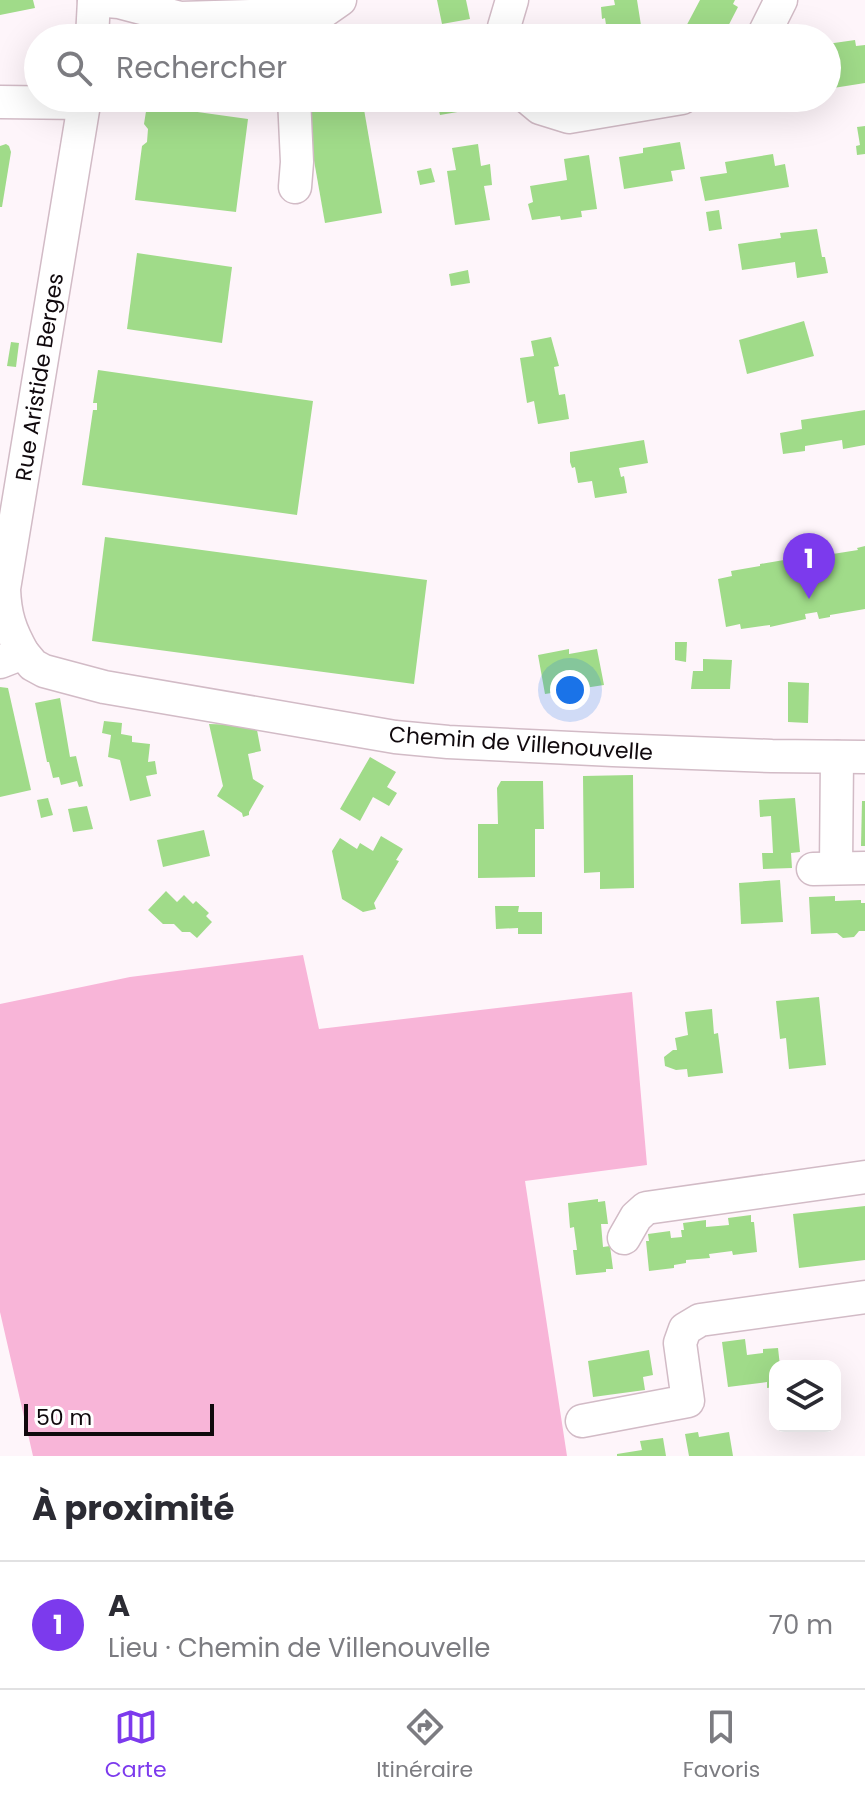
<!DOCTYPE html>
<html lang="fr">
<head>
<meta charset="utf-8">
<style>
	body { margin:0; font-family:Poppins,sans-serif; background:#f2f2f3; color:#2b2b33 }
	.controls { position:absolute; right:24px; bottom:24px; display:grid; overflow:hidden; border-radius:16px; box-shadow:0 8px 32px #0002 }
	.controls button { width:72px; height:72px; display:grid; place-items:center; padding:0; border:0; border-bottom:2px solid #e1e1e2; background:#fff; color:#2b2b33; font:40px sans-serif }
	.scale { position:absolute; left:24px; bottom:20px; width:190px; box-sizing:border-box; padding-left:8px; border:4px solid #10090d; border-top:0; font-size:22px; line-height:28px; white-space:nowrap; color:#10090d; -webkit-text-stroke:6px #fff; paint-order:stroke }
	.you { position:absolute; left:570px; top:690px; width:28px; height:28px; margin:-20px; border:6px solid #fff; border-radius:50%; background:#1a73e8; box-shadow:0 0 0 12px #1a73e833 }
	.badge { display:grid; place-items:center; width:52px; height:52px; border-radius:50%; background:#7c3aed; color:#fff; font-size:26px; font-weight:700 }
	.pin { position:absolute; translate:-50% -66px; filter:drop-shadow(0 2px 4px #0008) }
	.pin::after { content:''; position:absolute; top:42px; width:28px; height:24px; background:inherit; clip-path:polygon(0 0,100% 0,50% 100%) }
	.list { margin:0; padding:0; list-style:none }
	h2 { display:flex; justify-content:space-between; align-items:center; height:104px; margin:0; padding:0 32px; font-size:34px }
	h2 small { font-size:26px; font-weight:400; color:#7c7c81 }
	.list li { display:grid; grid-template-columns:52px 1fr auto; gap:24px; align-items:center; box-sizing:border-box; height:128px; padding:0 32px; border-top:2px solid #e1e1e2 }
	.list b { display:block; font-size:30px; white-space:nowrap }
	.list p { margin:0; font-size:26px; white-space:nowrap; color:#7c7c81 }
	.list em { font-size:26px; font-style:normal; color:#7c7c81 }
	.icon { flex:none; width:44px; height:44px; fill:none; stroke:currentColor; stroke-width:2; stroke-linecap:round; stroke-linejoin:round }
	.map { position:relative; flex:none; width:865px; height:1456px; overflow:hidden }
	.search { position:absolute; background:#fff; box-shadow:0 8px 32px #0002; left:24px; right:24px; top:24px; height:88px; display:flex; align-items:center; gap:20px; box-sizing:border-box; padding:0 28px; border-radius:44px; color:#7c7c81; font-size:30px }
	.sheet { height:232px; background:#fff }
	nav { display:flex; justify-content:space-around; align-items:center; box-sizing:border-box; height:112px; border-top:2px solid #e1e1e2; background:#fff; font-size:22px; color:#7c7c81 }
	nav a { display:grid; justify-items:center; gap:4px }
	nav .on { color:#7c3aed }
	.map>svg:first-child { display:block }
</style>
</head>
<body>
<div class="map">
<svg width="865" height="1456" viewBox="0 0 865 1456">
	<rect width="100%" height="100%" fill="#fef5fa"/>
	<path fill="#f8b5d8" d="M303 955 319 1029 632 992 647 1165 525 1181 567 1456H33L0 1312V1004L130 977Z"/>
	<g fill="#a0db89">
		<path d="M0 0H33L35 8 0 15Z"/>
		<path d="M437 0H466L470 19 442 24Z"/>
		<path d="M614 0H637L643 38H608L605 18 602 19 601 7 615 5Z"/>
		<path d="M700 0H735L733 4 738 7 722 38H684L685 36 682 34Z"/>
		<path d="M412 27 413 38H391L389 31Z"/>
		<path d="M855 40 856 46 865 45V83L827 89V44Z"/>
		<path d="M303 98H362L382 213 325 223Z"/>
		<path d="M436 98H479L481 108 440 115Z"/>
		<path d="M147 105 248 119 236 212 135 200 142 146 147 142 148 129 144 124Z"/>
		<path d="M865 126V154L857 155 856 146 860 145 857 127Z"/>
		<path d="M680 142 685 169 671 171 673 181 624 189 619 157 643 153V148Z"/>
		<path d="M6 144 9 146 11 152 2 207H0V146Z"/>
		<path d="M478 144 481 166 490 164 492 185 484 186 490 220 455 225 447 171 456 170 452 148Z"/>
		<path d="M773 154 775 166 785 164 789 187 705 201 700 177 727 173 725 162Z"/>
		<path d="M589 155 597 209 581 211 582 217 561 220 560 216 532 220 528 204 533 202 530 186 567 180 564 159Z"/>
		<path d="M431 168 435 182 420 185 417 171Z"/>
		<path d="M719 210 722 229 709 231 706 212Z"/>
		<path d="M817 229 822 257H825L828 273 797 278 795 262 742 270 738 244 781 238 780 233Z"/>
		<path d="M137 253 232 267 222 343 127 329Z"/>
		<path d="M468 270 470 283 451 286 449 274Z"/>
		<path d="M804 321 814 356 747 374 739 340Z"/>
		<path d="M551 337 559 366 554 367 559 395 565 394 569 419 538 424 534 401 527 403 520 358 534 356 531 341Z"/>
		<path d="M11 342 19 343 16 367 7 366Z"/>
		<path d="M98 370 313 401 297 515 82 485 93 410H97V403H93Z"/>
		<path d="M865 410V445L843 449 842 440 805 446V451L783 454 780 433 802 429 801 420Z"/>
		<path d="M644 440 648 463 619 468 621 477 624 476 627 493 595 498 592 481 578 483 575 467 572 468 570 462V452Z"/>
		<path d="M105 537 427 580 414 684 92 641Z"/>
		<path d="M865 546V609L830 615V617L819 619 817 612 805 614 806 619 770 627V625L741 629 740 624 726 627 718 579 732 576 731 571 760 566V564L784 560V563L809 558 808 556 820 554V556L858 550 857 548Z"/>
		<path d="M675 642H687L686 662 675 660Z"/>
		<path d="M569 649V654L597 649 604 685 545 694 538 655Z"/>
		<path d="M703 659 732 660 730 689H691L693 671H703Z"/>
		<path d="M788 682 809 683 808 723 788 722Z"/>
		<path d="M0 687 8 688 31 790 0 797Z"/>
		<path d="M60 698 70 757 76 756 83 786 79 787 77 781 61 785 59 777 53 778 49 762H47L35 703Z"/>
		<path d="M104 721 122 723 121 734 132 736V742L150 744 148 762 155 761 157 774 146 776 151 796 130 801 120 760 108 757 111 735 102 733Z"/>
		<path d="M209 724 241 725 257 730 261 751 248 754 253 779 264 786 249 812V815L243 817 242 813 217 796 223 786Z"/>
		<path d="M370 757 396 772 387 787 397 793 389 806 373 797 360 821 340 809Z"/>
		<path d="M633 775 634 888 600 889V872L584 873 583 776Z"/>
		<path d="M501 781H543L544 829H535V877L478 878V824H498L497 788Z"/>
		<path d="M48 798 53 815 41 818 37 800Z"/>
		<path d="M795 798 800 852 791 853 792 868 763 869 762 853H773L771 816 760 817 759 800Z"/>
		<path d="M862 801H865V846H861Z"/>
		<path d="M87 806 93 829 73 832 68 809Z"/>
		<path d="M204 830 210 856 163 867 157 840Z"/>
		<path d="M381 836 403 849 396 860 399 861 374 903 376 909 363 912 342 899 332 851 340 838 357 849 360 843 373 851Z"/>
		<path d="M780 880 783 922 741 924 739 883Z"/>
		<path d="M166 891 177 902 184 895 193 904 196 901 209 913 206 916 212 922 197 938 190 932H182L174 924H163L148 910Z"/>
		<path d="M835 896V901L861 900V903H865V931H859L854 937 843 938 837 933 811 934 809 897Z"/>
		<path d="M495 906H519L518 912H542V934H518V928L496 929Z"/>
		<path d="M819 997 826 1065 789 1069 786 1038 780 1039 776 1001Z"/>
		<path d="M712 1009 714 1034 718 1033 723 1073 688 1077 687 1069 676 1070 665 1066 664 1057 673 1050H677L675 1038 688 1035 685 1012Z"/>
		<path d="M598 1199V1202L605 1201 608 1224H601L603 1247 610 1246 613 1269H606V1272L576 1275 573 1250H577L574 1227 570 1228 568 1203Z"/>
		<path d="M865 1206V1260L799 1268 793 1214Z"/>
		<path d="M751 1215V1222H754L757 1252 733 1255 732 1251 709 1254 710 1258 686 1260V1263L674 1265V1268L649 1271 646 1241H649L648 1234 670 1231 671 1238 682 1237 681 1230H684L683 1223 706 1220V1227L718 1226 729 1225 728 1218Z"/>
		<path d="M745 1339 747 1355 763 1353V1349L778 1348 780 1366H775V1387L767 1388V1382L728 1387 722 1342Z"/>
		<path d="M649 1350 653 1375 643 1377 645 1390 593 1397 588 1361Z"/>
		<path d="M698 1432 699 1437 729 1432 733 1456H689L685 1434Z"/>
		<path d="M663 1438 666 1456H617V1454L642 1450 640 1441Z"/>
	</g>
	<g fill="none" stroke-linecap="round" stroke-linejoin="round">
		<defs>
			<g id="minor">
				<path d="M94 0 119 2 180 18 320 14 340 0"/>
				<path d="M92 38 94 0"/>
				<path d="M506 38 504 27 512 0"/>
				<path d="M762 38 781 0"/>
				<path d="M294 98 297 162 295 187"/>
				<path d="M528 98 540 108 569 117 682 98"/>
				<path d="M0 102 84 103"/>
				<path d="M23 653C10 630 5 615 4 589L85 98"/>
				<path d="M0 662 23 653 33 665 44 671 104 687 395 737 448 742 613 750 772 756 865 757"/>
				<path d="M836 867 837 757"/>
				<path d="M813 869 865 868"/>
				<path d="M624 1238 636 1217 646 1208 865 1177"/>
				<path d="M582 1421 688 1401 680 1343 685 1329 700 1320 865 1297"/>
			</g>
		</defs>
		<use href="#minor" stroke="#d2bbc6" stroke-width="35"/>
		<use href="#minor" stroke="#fff" stroke-width="32"/>
	</g>
	<g text-anchor="middle" stroke-width="6" stroke-linejoin="round" paint-order="stroke">
		<g font-size="22" fill="#10090d" stroke="#fff">
			<text transform="translate(39 377) rotate(-81)" y="8">Rue Aristide Berges</text>
			<text transform="translate(521 743) rotate(4)" y="8">Chemin de Villenouvelle</text>
		</g>
	</g>
</svg>
<div class="controls">
<button><svg class="icon" aria-label="layers" viewBox="0 0 24 24"><path d="M12 4l9 5-9 5-9-5zM3 14l9 5 9-5"/></svg></button>
</div>
<div class="scale">50 m</div>
<div class="you"></div>
<div class="pin badge" style="left:809px;top:599px">1</div>
<div class="search"><svg class="icon" aria-label="search" viewBox="0 0 24 24"><circle cx="10" cy="10" r="6"/><path d="M15 15l6 6"/></svg>Rechercher</div>
</div>
<section class="sheet">
<h2>À proximité<small></small></h2>
<ul class="list">
<li><span class="badge">1</span><div><b>A</b><p>Lieu · Chemin de Villenouvelle</p></div><em>70 m</em></li>
</ul>
</section>
<nav>
<a class="on"><svg class="icon" aria-label="map" viewBox="0 0 24 24"><path d="M3 6l6-2 6 2 6-2v14l-6 2-6-2-6 2zM9 4v14M15 6v14"/></svg>Carte</a>
<a><svg class="icon" aria-label="directions" viewBox="0 0 24 24"><path d="M12 3l9 9-9 9-9-9zM9 14v-3h6M13 9l2 2-2 2"/></svg>Itinéraire</a>
<a><svg class="icon" aria-label="saved" viewBox="0 0 24 24"><path d="M7 4h10v16l-5-4-5 4z"/></svg>Favoris</a>
</nav>
</body>
</html>
